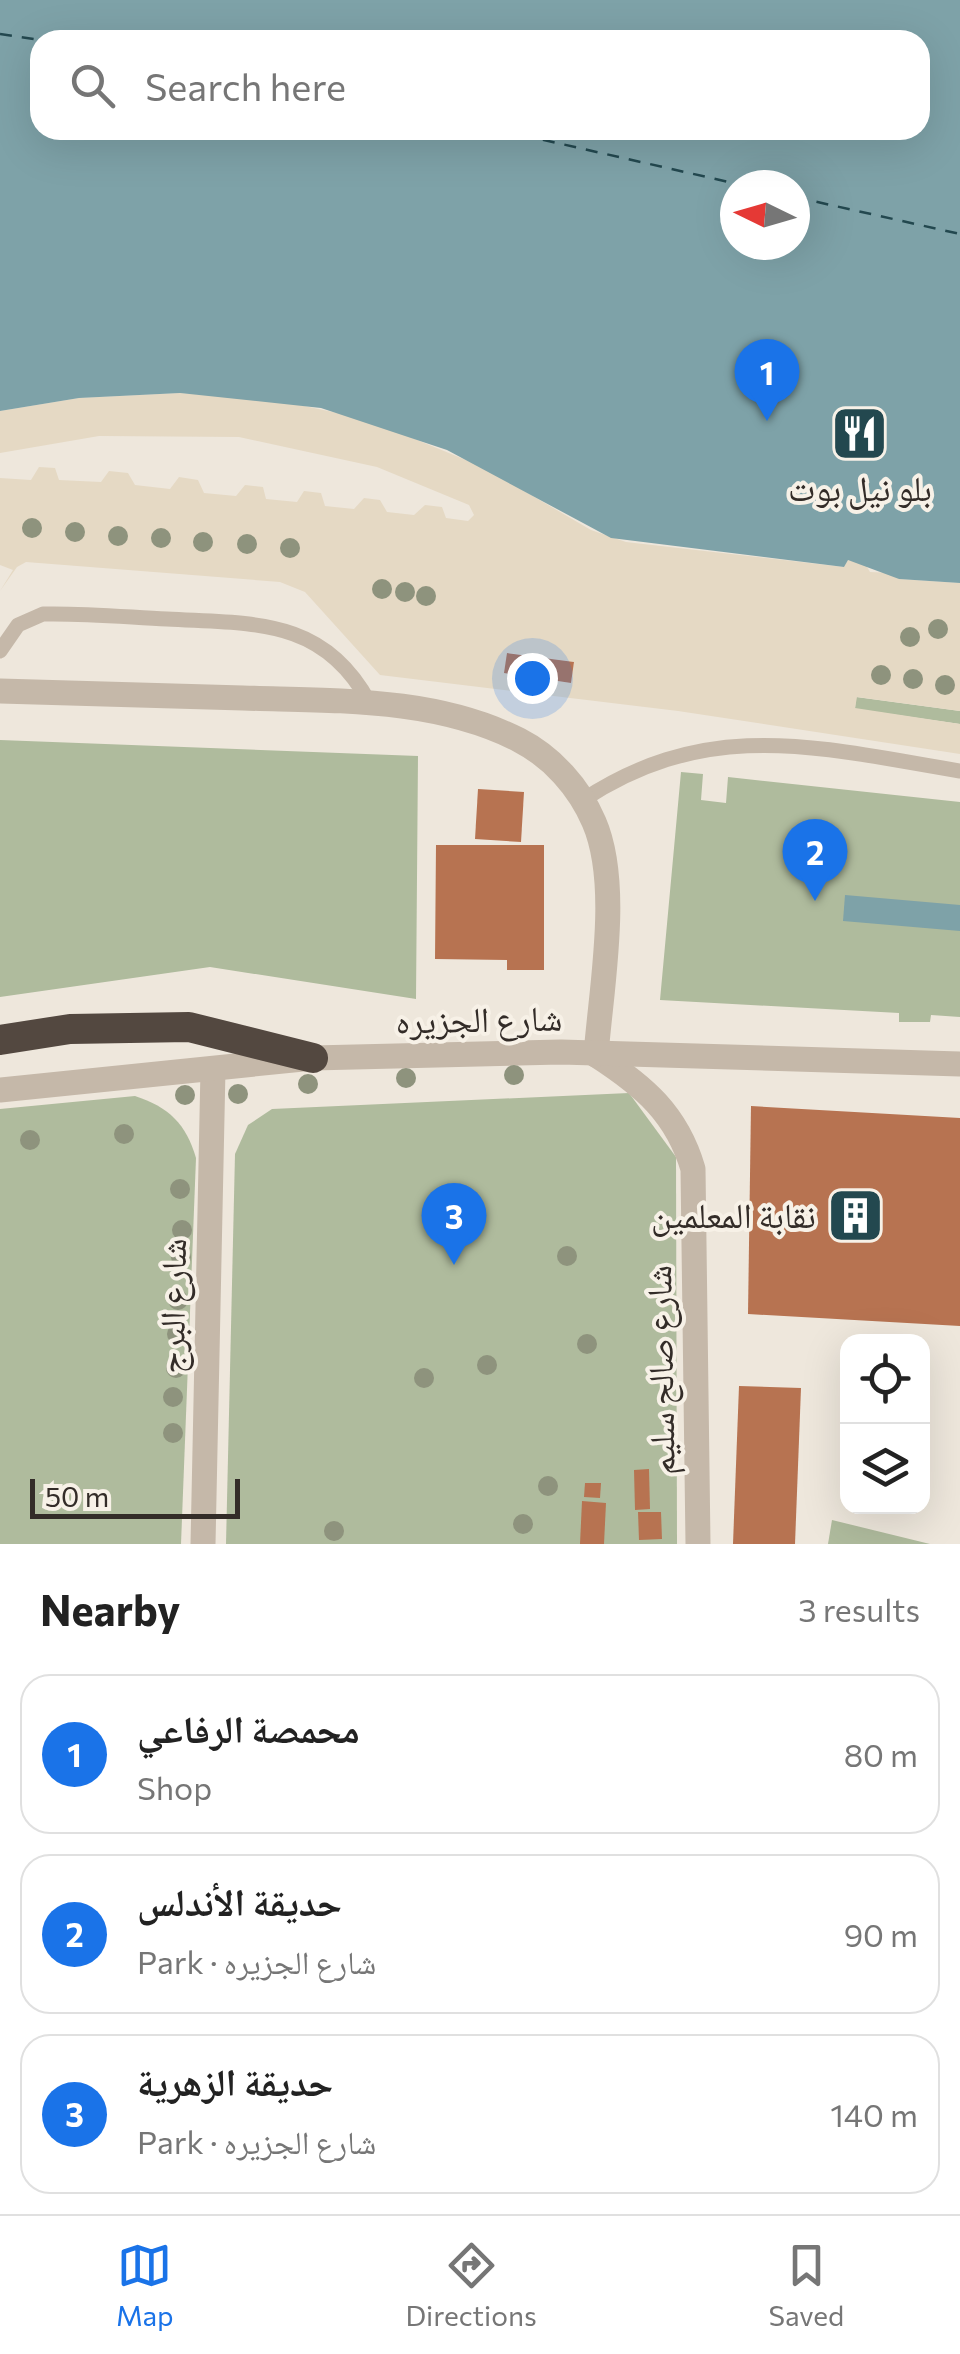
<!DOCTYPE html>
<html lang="en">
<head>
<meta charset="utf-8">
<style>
	body { margin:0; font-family:Commissioner,"Noto Naskh Arabic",sans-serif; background:#f2f2f2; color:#222 }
	.controls { position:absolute; right:30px; bottom:30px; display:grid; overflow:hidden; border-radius:20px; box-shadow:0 10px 40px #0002 }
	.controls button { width:90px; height:90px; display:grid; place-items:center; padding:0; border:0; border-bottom:2px solid #e0e0e0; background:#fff; color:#222; font:50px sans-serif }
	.compass { position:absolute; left:720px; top:170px; width:90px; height:90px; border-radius:50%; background:#fff; box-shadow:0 10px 40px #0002; rotate:275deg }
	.scale { position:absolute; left:30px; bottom:25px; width:210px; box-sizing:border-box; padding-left:10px; border:5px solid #332c28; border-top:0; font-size:28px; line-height:35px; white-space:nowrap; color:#332c28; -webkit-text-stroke:8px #f7f1e7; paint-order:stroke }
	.you { position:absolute; left:532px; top:678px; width:35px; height:35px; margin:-25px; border:8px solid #fff; border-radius:50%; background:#1a73e8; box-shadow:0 0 0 15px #1a73e833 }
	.badge { display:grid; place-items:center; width:65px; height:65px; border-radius:50%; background:#1a73e8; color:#fff; font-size:32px; font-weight:700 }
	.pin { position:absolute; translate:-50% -82px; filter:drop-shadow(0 2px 5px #0008) }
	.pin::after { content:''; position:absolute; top:52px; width:35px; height:30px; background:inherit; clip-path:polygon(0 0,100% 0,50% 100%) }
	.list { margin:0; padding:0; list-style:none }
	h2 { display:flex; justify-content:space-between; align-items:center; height:130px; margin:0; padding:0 40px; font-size:42px }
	h2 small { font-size:32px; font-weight:400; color:#767676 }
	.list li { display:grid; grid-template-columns:65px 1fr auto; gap:30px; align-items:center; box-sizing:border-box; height:160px; margin:0 20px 20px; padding:0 20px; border:2px solid #e0e0e0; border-radius:30px }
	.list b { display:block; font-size:38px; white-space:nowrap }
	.list p { margin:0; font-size:32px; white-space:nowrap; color:#767676 }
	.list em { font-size:32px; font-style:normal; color:#767676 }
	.icon { flex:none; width:55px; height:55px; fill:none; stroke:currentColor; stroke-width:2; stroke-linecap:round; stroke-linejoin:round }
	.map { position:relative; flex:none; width:960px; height:1544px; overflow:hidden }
	.search { position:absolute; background:#fff; box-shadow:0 10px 40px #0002; left:30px; right:30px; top:30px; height:110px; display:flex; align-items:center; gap:25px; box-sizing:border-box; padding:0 35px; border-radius:30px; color:#767676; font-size:38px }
	.sheet { height:670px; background:#fff }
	nav { display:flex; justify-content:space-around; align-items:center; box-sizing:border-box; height:140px; border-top:2px solid #e0e0e0; background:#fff; font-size:28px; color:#767676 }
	nav a { display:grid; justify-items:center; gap:5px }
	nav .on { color:#1a73e8 }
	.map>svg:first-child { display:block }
</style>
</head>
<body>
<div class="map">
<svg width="960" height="1544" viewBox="0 0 960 1544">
	<rect width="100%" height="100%" fill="#eee7dc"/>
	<g fill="#afbb9d">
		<path d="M856 697 960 711V724L855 709Z"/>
		<path d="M0 740 418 756 416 999 210 967 0 997Z"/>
		<path d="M681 772 703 774 701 800 726 803 728 777 960 802V1017L931 1015 930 1022H899V1013L660 1000Z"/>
		<path d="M629 1093 676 1157 677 1544H226L235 1154 248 1125 272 1109Z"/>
		<path d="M135 1096C169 1107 186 1124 196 1158L181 1544H0V1109Z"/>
		<path d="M832 1520 930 1544H828Z"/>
	</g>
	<path fill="#e5d9c4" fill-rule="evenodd" d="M180 393 276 400 366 419 483 467 591 530 626 542 844 567 847 560 864 562 870 572 893 573 899 579 960 583V711L857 697 855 708 960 724V754L678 711 380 675 305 592 280 582 26 562 17 567 0 591 13 570 0 565V478L31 480 39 467 55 468 59 480 101 482 109 471 128 473 135 485 170 489 179 477 198 480 204 493 236 496 245 485 263 487 266 499 297 502 304 491 321 493 325 506 354 509 364 498 380 500 387 512 414 515 425 505 442 507 446 518 468 521 474 515 469 505 377 467 239 437 99 436 0 453V411L79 398ZM508 653 574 662 571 683 505 673Z"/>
	<g fill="#7ea2a8" fill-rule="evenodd">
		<path d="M0 0H960V583L899 579 848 560 844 567 611 538 447 450 321 408 180 393 79 398 0 411ZM40 40H920V130H40ZM735 185H795V245H735Z"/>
		<path d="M845 895 960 905V931L843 921Z"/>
	</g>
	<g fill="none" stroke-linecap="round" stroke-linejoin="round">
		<g stroke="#23484f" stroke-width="2.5" stroke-dasharray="12 10" stroke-linecap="butt">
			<path d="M0 34 40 40"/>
			<path d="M500 130 742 185"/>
			<path d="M795 197 960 234"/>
		</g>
	</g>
	<g fill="#b77351">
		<path d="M507 653 574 662 571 683 504 673Z"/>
		<path d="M478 789 524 792 521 842 475 839Z"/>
		<path d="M436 845H544V970H507V960L435 959Z"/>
		<path d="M751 1106 960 1118V1326L748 1314Z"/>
		<path d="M739 1386 801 1388 795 1544H733Z"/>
		<path d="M649 1469 650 1509 635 1510 634 1470Z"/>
		<path d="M585 1483H601L600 1498 584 1497Z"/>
		<path d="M582 1501 606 1503 604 1544H580Z"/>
		<path d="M638 1512H661L662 1539 639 1540Z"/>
	</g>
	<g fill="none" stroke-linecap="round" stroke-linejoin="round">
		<g stroke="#c5b8a9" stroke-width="15">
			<path d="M0 651 18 625 43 614C84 613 126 617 167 619 252 624 323 617 369 702"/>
			<path d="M583 800C711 716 820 748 960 771"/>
		</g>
		<g stroke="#c5b8a9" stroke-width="25">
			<path d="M596 1055C644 1086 677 1114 693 1169L698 1544"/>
			<path d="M203 1544 213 1069"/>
		</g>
		<g stroke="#c5b8a9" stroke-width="25">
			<path d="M0 691C81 693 162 696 243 698 334 701 435 697 519 740 552 757 579 787 594 822 621 884 601 988 596 1055"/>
			<path d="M0 1090 313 1058 561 1052 960 1064"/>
		</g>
		<path stroke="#534840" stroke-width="30" d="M0 1040 70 1029 189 1027 313 1058"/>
	</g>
	<g fill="#8e937d">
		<circle cx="32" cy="528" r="10"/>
		<circle cx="75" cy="532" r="10"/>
		<circle cx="118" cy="536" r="10"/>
		<circle cx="161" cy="538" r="10"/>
		<circle cx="203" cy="542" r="10"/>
		<circle cx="247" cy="544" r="10"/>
		<circle cx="290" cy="548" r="10"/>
		<circle cx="382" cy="589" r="10"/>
		<circle cx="405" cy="592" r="10"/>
		<circle cx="426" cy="596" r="10"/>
		<circle cx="938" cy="629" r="10"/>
		<circle cx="910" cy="637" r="10"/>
		<circle cx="881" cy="675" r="10"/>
		<circle cx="913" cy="679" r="10"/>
		<circle cx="945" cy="685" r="10"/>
		<circle cx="514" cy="1075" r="10"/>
		<circle cx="406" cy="1078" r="10"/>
		<circle cx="308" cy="1084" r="10"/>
		<circle cx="238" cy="1094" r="10"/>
		<circle cx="185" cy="1095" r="10"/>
		<circle cx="124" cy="1134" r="10"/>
		<circle cx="30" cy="1140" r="10"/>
		<circle cx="180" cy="1189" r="10"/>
		<circle cx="450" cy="1217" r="10"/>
		<circle cx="182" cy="1230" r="10"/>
		<circle cx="567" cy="1256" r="10"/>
		<circle cx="181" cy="1257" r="10"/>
		<circle cx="178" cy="1300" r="10"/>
		<circle cx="177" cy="1334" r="10"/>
		<circle cx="587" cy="1344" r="10"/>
		<circle cx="487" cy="1365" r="10"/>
		<circle cx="176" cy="1368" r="10"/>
		<circle cx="424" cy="1378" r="10"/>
		<circle cx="173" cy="1397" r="10"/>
		<circle cx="173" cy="1433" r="10"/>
		<circle cx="548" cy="1486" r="10"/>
		<circle cx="523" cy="1524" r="10"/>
		<circle cx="334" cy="1531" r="10"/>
	</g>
	<defs>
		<symbol id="restaurant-square" viewBox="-11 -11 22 22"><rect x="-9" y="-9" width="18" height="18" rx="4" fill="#23484f" stroke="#f7f1e7"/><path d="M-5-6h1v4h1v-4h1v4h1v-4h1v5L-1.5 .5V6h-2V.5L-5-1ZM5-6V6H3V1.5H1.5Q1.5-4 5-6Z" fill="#fff"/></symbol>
		<symbol id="building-square" viewBox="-11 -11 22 22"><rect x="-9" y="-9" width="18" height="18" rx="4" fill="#23484f" stroke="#f7f1e7"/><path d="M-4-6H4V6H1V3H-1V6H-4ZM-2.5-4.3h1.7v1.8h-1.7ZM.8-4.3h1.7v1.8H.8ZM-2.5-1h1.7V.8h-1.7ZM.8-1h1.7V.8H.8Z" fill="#fff"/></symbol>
	</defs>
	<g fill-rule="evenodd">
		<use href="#restaurant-square" x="828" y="402" width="63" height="63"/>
		<use href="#building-square" x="824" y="1184" width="63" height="63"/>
	</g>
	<g text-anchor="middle" stroke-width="8" stroke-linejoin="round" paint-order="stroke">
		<g font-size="35" fill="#332c28" stroke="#f7f1e7">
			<text x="860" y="501">بلو نيل بوت</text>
			<text x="816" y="1228" text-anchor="end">نقابة المعلمين</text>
		</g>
		<g font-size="35" fill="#332c28" stroke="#f7f1e7">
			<text transform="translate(479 1020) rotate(-1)" y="12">شارع الجزيره</text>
			<text transform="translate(173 1306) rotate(-89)" y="12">شارع البرج</text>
			<text transform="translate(661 1370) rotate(-91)" y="12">شارع صالح سليم</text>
		</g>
	</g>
</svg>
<div class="controls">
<button><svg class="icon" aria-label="locate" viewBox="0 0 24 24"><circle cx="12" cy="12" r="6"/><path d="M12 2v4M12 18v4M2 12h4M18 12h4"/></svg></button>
<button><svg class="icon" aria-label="layers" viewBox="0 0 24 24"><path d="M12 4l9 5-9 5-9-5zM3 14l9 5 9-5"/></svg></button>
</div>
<svg class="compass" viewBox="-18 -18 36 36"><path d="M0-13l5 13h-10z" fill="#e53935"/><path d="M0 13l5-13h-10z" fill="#767676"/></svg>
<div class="scale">50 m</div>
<div class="you"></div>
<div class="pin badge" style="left:767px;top:421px">1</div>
<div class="pin badge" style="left:815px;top:901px">2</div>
<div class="pin badge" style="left:454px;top:1265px">3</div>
<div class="search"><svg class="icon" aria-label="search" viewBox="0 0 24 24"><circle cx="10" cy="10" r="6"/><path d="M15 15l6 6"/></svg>Search here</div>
</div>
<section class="sheet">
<h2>Nearby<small>3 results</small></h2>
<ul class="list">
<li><span class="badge">1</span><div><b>محمصة الرفاعي</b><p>Shop</p></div><em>80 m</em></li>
<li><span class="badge">2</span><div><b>حديقة الأندلس</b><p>Park · شارع الجزيره</p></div><em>90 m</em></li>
<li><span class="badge">3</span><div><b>حديقة الزهرية</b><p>Park · شارع الجزيره</p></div><em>140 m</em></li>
</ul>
</section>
<nav>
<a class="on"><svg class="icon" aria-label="map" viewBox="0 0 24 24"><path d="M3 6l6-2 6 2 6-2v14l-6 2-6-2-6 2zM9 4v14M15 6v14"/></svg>Map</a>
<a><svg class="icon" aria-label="directions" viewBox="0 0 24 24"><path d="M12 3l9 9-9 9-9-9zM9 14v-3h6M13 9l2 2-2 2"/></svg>Directions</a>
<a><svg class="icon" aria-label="saved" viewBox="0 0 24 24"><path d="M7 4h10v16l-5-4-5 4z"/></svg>Saved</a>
</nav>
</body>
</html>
